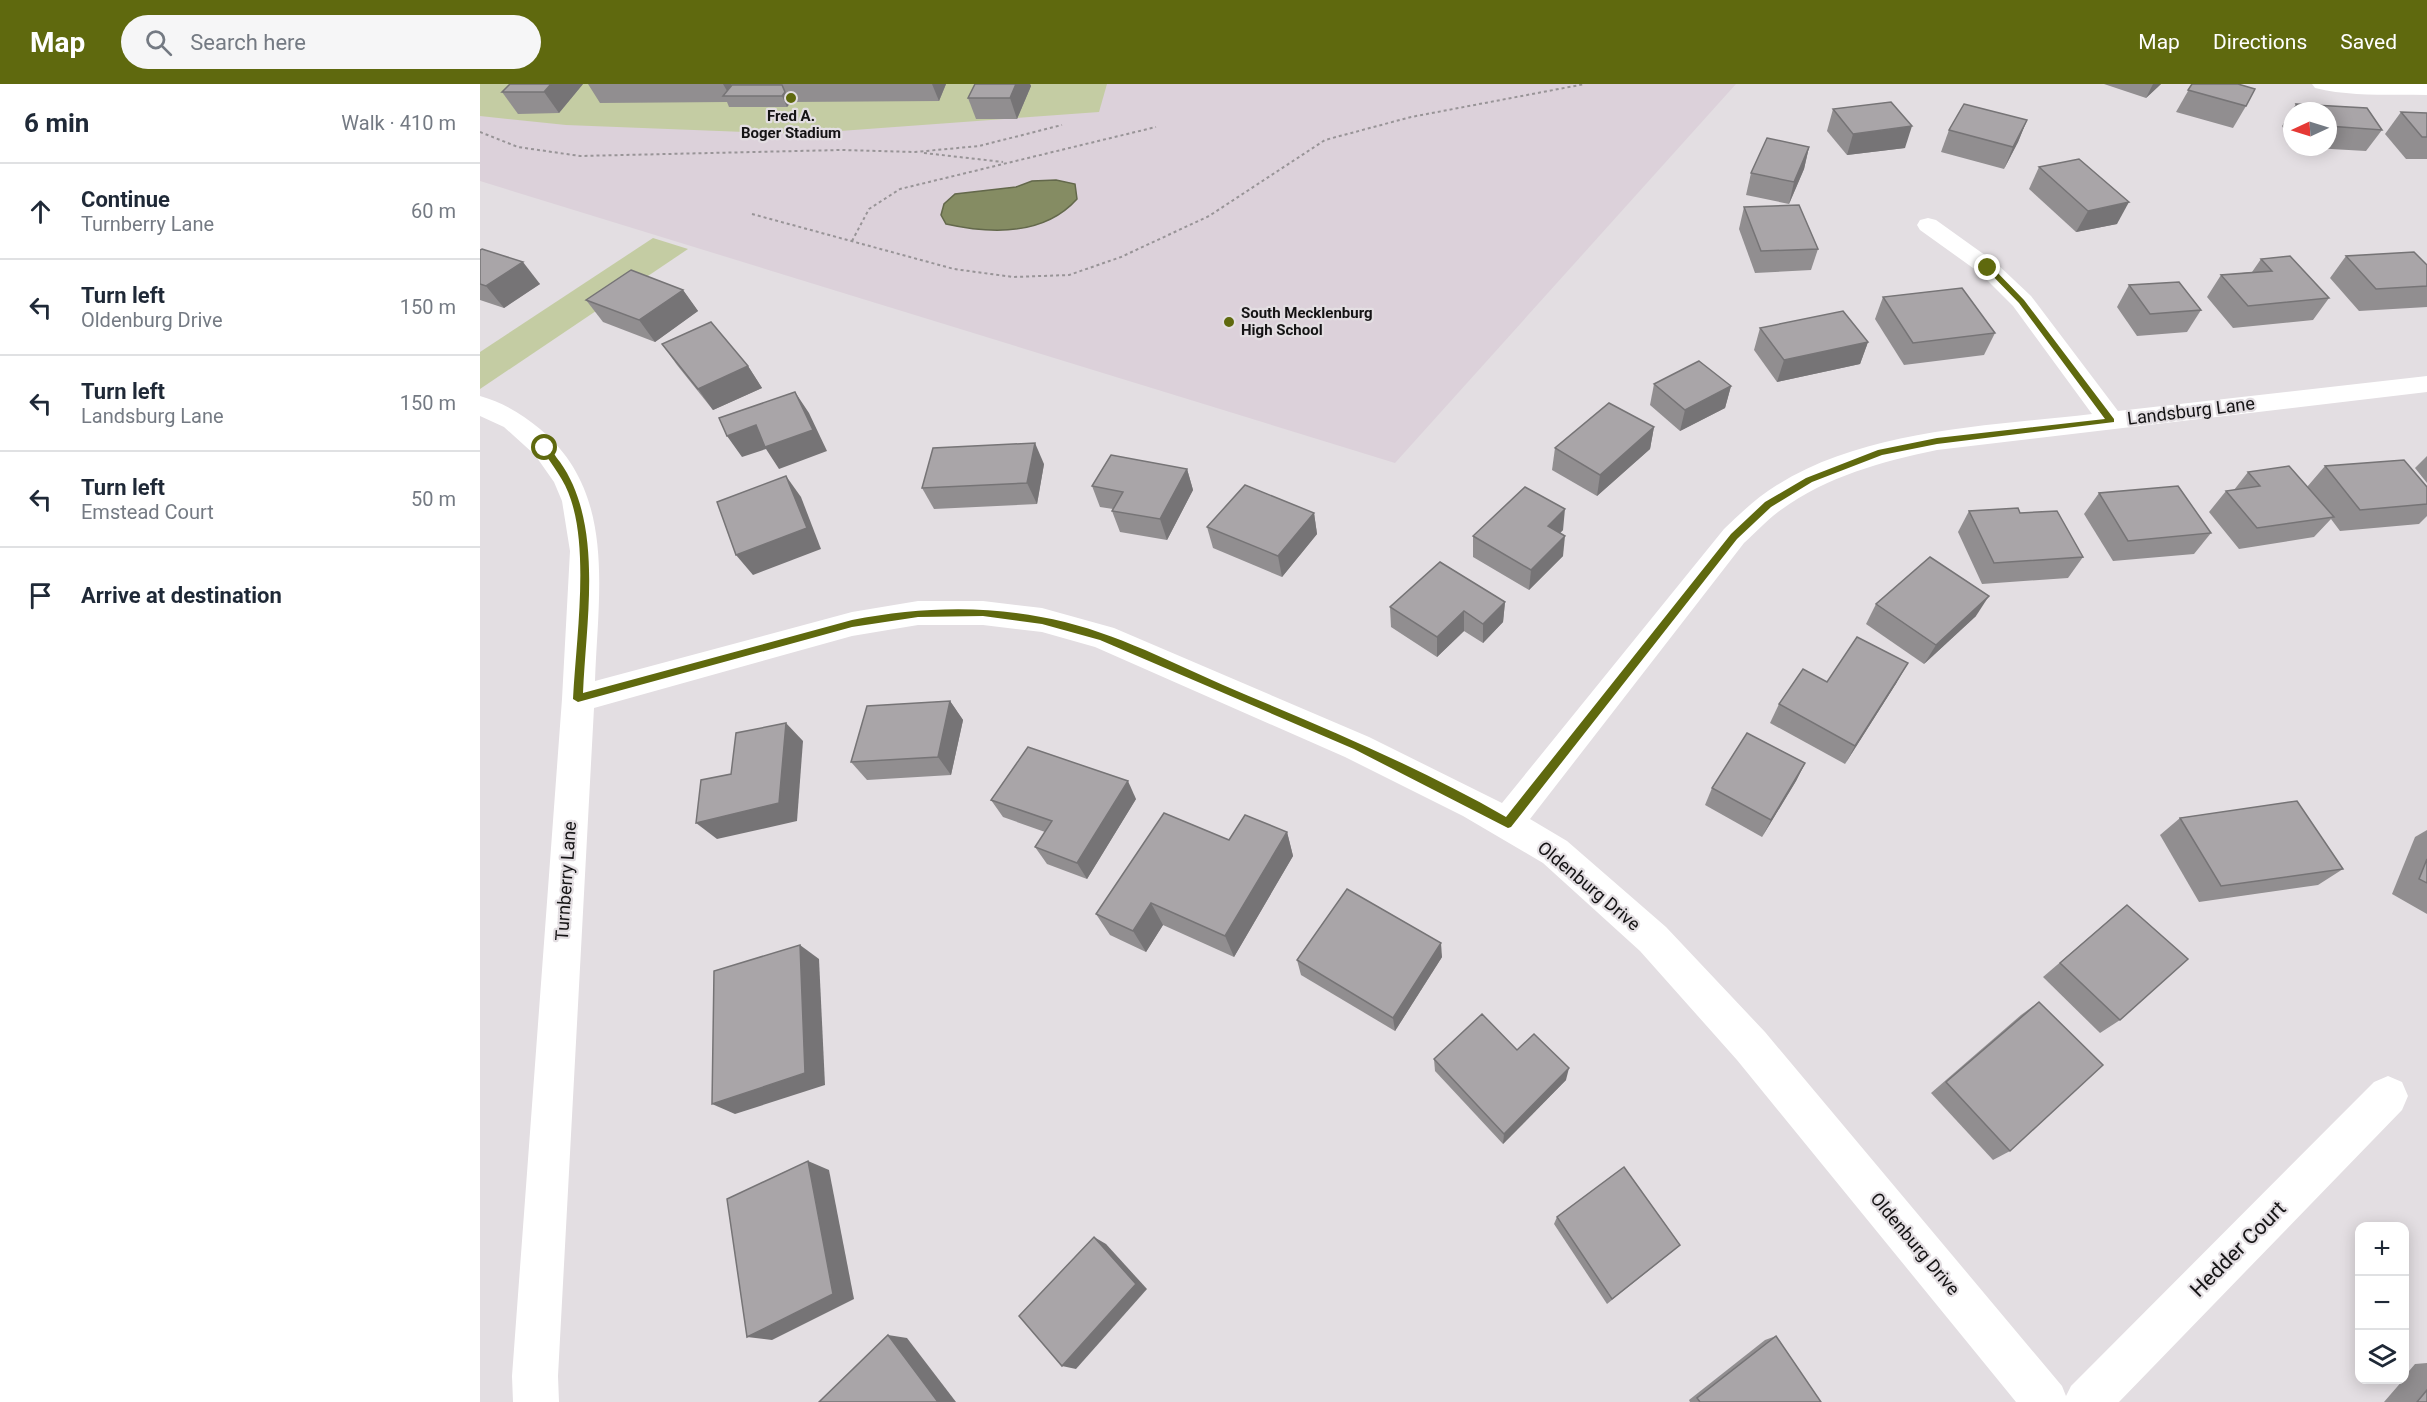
<!DOCTYPE html>
<html lang="en">
<head>
<meta charset="utf-8">
<style>
	body { margin:0; font-family:Roboto,sans-serif; background:#f6f6f7; color:#1f2937 }
	.controls { position:absolute; right:18px; bottom:18px; display:grid; overflow:hidden; border-radius:12px; box-shadow:0 3px 15px #0003 }
	.controls button { width:54px; height:54px; display:grid; place-items:center; padding:0; border:0; border-bottom:2px solid #e0e1e3; background:#fff; color:#1f2937; font:30px sans-serif }
	.compass { position:absolute; left:1803px; top:18px; width:54px; height:54px; border-radius:50%; background:#fff; box-shadow:0 3px 15px #0003; rotate:266deg }
	.stop { position:absolute; width:18px; height:18px; margin:-14px; border:4px solid #5f690e; border-radius:50%; background:#fff }
	.stop.end { background:#5f690e; border-color:#fff; box-shadow:0 2px 6px #0008 }
	.list { margin:0; padding:0; list-style:none }
	h2 { display:flex; justify-content:space-between; align-items:center; height:78px; margin:0; padding:0 24px; font-size:26px }
	h2 small { font-size:20px; font-weight:400; color:#747a83 }
	.list li { display:grid; grid-template-columns:39px 1fr auto; gap:18px; align-items:center; box-sizing:border-box; height:96px; padding:0 24px; border-top:2px solid #e0e1e3 }
	.list b { display:block; font-size:22px; white-space:nowrap }
	.list p { margin:0; font-size:20px; white-space:nowrap; color:#747a83 }
	.list em { font-size:20px; font-style:normal; color:#747a83 }
	.icon { flex:none; width:33px; height:33px; fill:none; stroke:currentColor; stroke-width:2; stroke-linecap:round; stroke-linejoin:round }
	.map { position:relative; flex:none; width:1947px; height:1318px; overflow:hidden }
	header { display:flex; align-items:center; gap:36px; box-sizing:border-box; height:84px; padding:0 30px; background:#5f690e; color:#fff }
	header strong { font-size:28px }
	nav { display:flex; gap:33px; margin-inline-start:auto; font-size:21px }
	.search { width:420px; height:54px; background:#f6f6f7; display:flex; align-items:center; gap:15px; box-sizing:border-box; padding:0 21px; border-radius:33px; color:#747a83; font-size:22px }
	main { display:flex }
	aside { flex:1; background:#fff }
	.map>svg:first-child { display:block }
</style>
</head>
<body>
<header>
<strong>Map</strong>
<div class="search"><svg class="icon" aria-label="search" viewBox="0 0 24 24"><circle cx="10" cy="10" r="6"/><path d="M15 15l6 6"/></svg>Search here</div>
<nav><a>Map</a><a>Directions</a><a>Saved</a></nav>
</header>
<main>
<aside>
<h2>6 min<small>Walk · 410 m</small></h2>
<ul class="list">
<li><svg class="icon" aria-label="ahead" viewBox="0 0 24 24"><path d="M12 20V5M6 11l6-6 6 6"/></svg><div><b>Continue</b><p>Turnberry Lane</p></div><em>60 m</em></li>
<li><svg class="icon" aria-label="left" viewBox="0 0 24 24"><path d="M17 20v-9H6M10 6l-5 5 5 5"/></svg><div><b>Turn left</b><p>Oldenburg Drive</p></div><em>150 m</em></li>
<li><svg class="icon" aria-label="left" viewBox="0 0 24 24"><path d="M17 20v-9H6M10 6l-5 5 5 5"/></svg><div><b>Turn left</b><p>Landsburg Lane</p></div><em>150 m</em></li>
<li><svg class="icon" aria-label="left" viewBox="0 0 24 24"><path d="M17 20v-9H6M10 6l-5 5 5 5"/></svg><div><b>Turn left</b><p>Emstead Court</p></div><em>50 m</em></li>
<li><svg class="icon" aria-label="arrive" viewBox="0 0 24 24"><path d="M6 21V4h12l-3 4 3 4H6"/></svg><div><b>Arrive at destination</b></div></li>
</ul>
</aside>
<div class="map">
<svg width="1947" height="1318" viewBox="0 0 1947 1318">
	<rect width="100%" height="100%" fill="#e3dee2"/>
	<path fill="#dcd1da" d="M0 0H1256L915 379 0 97Z"/>
	<g fill="#c4cca3">
		<path d="M0 0H627L619 28 319 50 86 41 0 32Z"/>
		<path d="M173 154 208 165 0 305V268Z"/>
	</g>
	<path fill="#858c63" stroke="#63684b" stroke-width="1.5" d="M576 96 595 100 597 115C564 152 511 150 466 140L461 131 464 120 475 110 536 103 552 97Z"/>
	<g fill="none" stroke-linecap="round" stroke-linejoin="round">
		<g stroke="#989497" stroke-width="2" stroke-dasharray="3 3" stroke-linecap="butt">
			<path d="M0 48 38 63 100 72 361 66 435 68 499 62 582 41"/>
			<path d="M444 69 523 78"/>
			<path d="M272 130 474 185 533 193 589 191 641 173 729 132 845 56 931 33 1105 0"/>
			<path d="M372 157 389 125 420 105 676 43"/>
		</g>
		<g fill="#fff" fill-rule="evenodd">
			<path d="M1832 0H1947V11C1910 10 1871 13 1835 4Z"/>
			<path d="M1448 134 1456 136 1516 179 1551 212 1638 327 1947 292V308L1457 366C1400 378 1345 393 1298 428 1286 437 1275 449 1264 459L1050 735 1087 757 1186 843 1285 948 1582 1302 1586 1312 1591 1302 1894 998 1908 992 1922 998 1928 1012 1922 1026 1639 1318H1536L1257 976 1160 867 1063 779 983 732 865 673 615 563 562 548 503 541H438L372 552 114 624 78 1292 79 1318H33L32 1292 82 615 90 467 82 417 74 398 55 371 24 343 0 332V312C22 318 42 330 60 345 137 409 118 508 115 597L372 528 438 517H503L562 524 634 544 889 653 1022 719 1244 445C1261 429 1277 413 1297 401 1387 345 1509 342 1612 330L1533 222 1500 189 1440 146 1437 141 1440 136Z"/>
		</g>
	</g>
	<g fill="#918e90">
		<path d="M103 0 79 29 38 30 22 8Z"/>
		<path d="M108 0H466L459 17 311 18 307 23H249L247 18 120 19Z"/>
		<path d="M495 0H550L551 2 537 35H496L488 14Z"/>
		<path d="M1624 0H1681L1666 14Z"/>
		<path d="M1712 0 1766 22 1753 44 1696 28Z"/>
		<path d="M1816 20 1887 24 1902 46 1886 67 1816 63H1848V27H1812V59L1802 42Z"/>
		<path d="M1353 25 1425 64 1367 71 1347 47Z"/>
		<path d="M1921 28 1947 29V75H1926L1905 50Z"/>
		<path d="M1547 36 1538 58 1524 85 1461 68 1469 46Z"/>
		<path d="M1329 63 1324 85 1309 120 1266 111 1271 89Z"/>
		<path d="M1559 83 1637 140 1596 148 1549 105Z"/>
		<path d="M1264 123 1338 165 1331 186 1275 189 1259 145Z"/>
		<path d="M0 166 60 200 24 224 0 216Z"/>
		<path d="M1866 172 1947 181V223L1879 227 1850 194Z"/>
		<path d="M1781 175 1849 214 1833 236 1753 244 1727 213 1741 191 1772 188Z"/>
		<path d="M1649 201 1721 226 1707 248 1657 252 1637 223Z"/>
		<path d="M203 206 218 227 175 258 123 238 106 216Z"/>
		<path d="M1403 213 1515 249 1504 271 1424 281 1395 235Z"/>
		<path d="M1280 244 1388 258 1380 280 1297 298 1274 266Z"/>
		<path d="M182 260 268 282 282 304 233 326 197 281Z"/>
		<path d="M1174 300 1251 302 1245 324 1200 347 1170 321Z"/>
		<path d="M1174 343 1170 365 1117 412 1072 386 1075 364Z"/>
		<path d="M1947 372V399L1935 384Z"/>
		<path d="M564 380 557 420 454 425 442 404Z"/>
		<path d="M1845 382 1947 403V432L1939 440 1860 447 1851 435 1834 453 1759 465 1729 428 1746 407 1754 406 1768 388 1827 403Z"/>
		<path d="M707 385 713 406 687 456 640 448 632 427 633 425 620 423 612 402Z"/>
		<path d="M1619 409 1731 449 1714 470 1633 477 1604 430Z"/>
		<path d="M1489 427 1540 429 1603 473 1588 494 1502 500 1478 448Z"/>
		<path d="M834 429 837 450 802 493 733 464 727 443Z"/>
		<path d="M1083 446 1080 449 1083 472 1049 506 993 473V452Z"/>
		<path d="M1025 518 1023 538 1003 559 984 547 957 573 911 543 910 523Z"/>
		<path d="M1396 520 1496 532 1444 580 1386 540Z"/>
		<path d="M1417 598 1365 680 1290 639 1299 620Z"/>
		<path d="M470 617 483 636 471 691 387 696 371 678Z"/>
		<path d="M1325 679 1316 697 1282 753 1225 721 1232 704Z"/>
		<path d="M656 715 607 795 567 780 555 763 565 748 523 733 511 716Z"/>
		<path d="M1700 734 1863 785 1838 801 1719 818 1680 751Z"/>
		<path d="M1947 746V830L1912 810 1935 753Z"/>
		<path d="M807 748 813 772 754 873 683 841 666 868 630 851 616 830 749 756Z"/>
		<path d="M1647 821 1640 936 1620 949 1563 893Z"/>
		<path d="M962 873 915 947 821 891 817 876Z"/>
		<path d="M1559 918 1530 1067 1513 1076 1451 1009 1541 931Z"/>
		<path d="M1037 966 1086 996 1023 1060 955 987 954 975Z"/>
		<path d="M1077 1133 1193 1167 1127 1220 1074 1140Z"/>
		<path d="M1296 1252 1341 1318H1210L1209 1316 1285 1256Z"/>
		<path d="M1947 1279V1318H1904L1923 1296H1924V1293L1935 1280Z"/>
	</g>
	<g fill="#767476">
		<path d="M71 0H103L79 29 64 8Z"/>
		<path d="M243 0H251L258 12H250Z"/>
		<path d="M452 0H466L459 17Z"/>
		<path d="M536 0H550L551 2 537 35 530 14Z"/>
		<path d="M1673 0H1681L1666 14Z"/>
		<path d="M305 8 311 18 307 23 302 12Z"/>
		<path d="M1547 36 1538 58 1524 85 1533 63Z"/>
		<path d="M1432 42 1425 64 1367 71 1373 50Z"/>
		<path d="M1329 63 1324 85 1309 120 1314 98Z"/>
		<path d="M1649 118 1637 140 1596 148 1608 127Z"/>
		<path d="M43 178 60 200 24 224 6 202Z"/>
		<path d="M203 206 218 227 175 258 159 236Z"/>
		<path d="M1388 258 1380 280 1297 298 1304 276Z"/>
		<path d="M268 282 282 304 233 326 218 305Z"/>
		<path d="M1251 302 1245 324 1200 347 1205 326Z"/>
		<path d="M315 308 329 329 347 367 299 385 286 365 262 373 247 352Z"/>
		<path d="M1174 343 1170 365 1117 412 1120 391Z"/>
		<path d="M555 359 564 380 557 420 547 399Z"/>
		<path d="M707 385 713 406 687 456 680 435Z"/>
		<path d="M306 392 321 413 341 465 273 491 256 471Z"/>
		<path d="M1085 425 1083 446 1066 463 1068 442Z"/>
		<path d="M834 429 837 450 802 493 798 472Z"/>
		<path d="M1085 452 1083 472 1049 506 1051 486Z"/>
		<path d="M1509 512 1496 532 1444 580 1456 561Z"/>
		<path d="M1025 518 1023 538 1003 559V540Z"/>
		<path d="M984 527V547L957 573V553Z"/>
		<path d="M1428 579 1417 598 1365 680 1375 662Z"/>
		<path d="M470 617 483 636 471 691 458 673Z"/>
		<path d="M306 639 323 657 317 737 237 755 216 739Z"/>
		<path d="M1325 679 1316 697 1282 753 1291 736Z"/>
		<path d="M648 697 656 715 607 795 597 779Z"/>
		<path d="M807 748 813 772 754 873 745 852Z"/>
		<path d="M671 819 683 841 666 868 653 847Z"/>
		<path d="M961 859 962 873 915 947 913 934Z"/>
		<path d="M320 861 339 875 345 1001 255 1030 232 1020Z"/>
		<path d="M1089 984 1086 996 1023 1060 1024 1050Z"/>
		<path d="M328 1077 349 1086 374 1215 292 1256 267 1253Z"/>
		<path d="M614 1153 626 1160 667 1205 596 1285 582 1282Z"/>
		<path d="M408 1251 427 1254 476 1318H458Z"/>
	</g>
	<g fill="#a9a5a8" stroke="#767476" stroke-width="1.5">
		<path d="M30 0H71L64 8H22Z"/>
		<path d="M495 0H536L530 14H488Z"/>
		<path d="M1712 0H1758L1775 5 1766 22 1708 6Z"/>
		<path d="M252 1H302L305 8 302 12H243Z"/>
		<path d="M1411 18 1432 42 1373 50 1353 25Z"/>
		<path d="M1484 20 1547 36 1533 63 1469 46Z"/>
		<path d="M1816 20 1887 24 1902 46 1848 42V27H1820Z"/>
		<path d="M1921 28 1947 29V53H1942Z"/>
		<path d="M1287 54 1329 63 1314 98 1271 89Z"/>
		<path d="M1599 75 1649 118 1608 127 1559 83Z"/>
		<path d="M1319 121 1338 165 1281 167 1264 123Z"/>
		<path d="M2 165 43 178 6 202 0 200V166Z"/>
		<path d="M1934 168 1947 181V202L1896 205 1866 172Z"/>
		<path d="M1810 172 1849 214 1768 222 1741 191 1792 187 1781 175Z"/>
		<path d="M151 186 203 206 159 236 106 216Z"/>
		<path d="M1699 198 1721 226 1670 230 1649 201Z"/>
		<path d="M1482 204 1515 249 1433 259 1403 213Z"/>
		<path d="M1363 227 1388 258 1304 276 1280 244Z"/>
		<path d="M231 238 268 282 218 305 182 260Z"/>
		<path d="M1219 277 1251 302 1205 326 1174 300Z"/>
		<path d="M315 308 333 346 285 363 276 341 247 352 239 334Z"/>
		<path d="M1129 319 1174 343 1120 391 1075 364Z"/>
		<path d="M555 359 547 399 442 404 453 364Z"/>
		<path d="M631 371 707 385 680 435 632 427 643 408 612 402Z"/>
		<path d="M1924 376 1947 403V420L1880 426 1845 382Z"/>
		<path d="M1809 382 1854 433 1777 444 1746 407 1780 402 1768 388Z"/>
		<path d="M306 392 327 444 256 471 237 418Z"/>
		<path d="M765 401 834 429 798 472 727 443Z"/>
		<path d="M1698 402 1731 449 1648 457 1619 409Z"/>
		<path d="M1045 403 1085 425 1068 442 1085 452 1051 486 993 452Z"/>
		<path d="M1538 424 1540 429 1577 427 1603 473 1514 479 1489 427Z"/>
		<path d="M1450 473 1509 512 1456 561 1396 520Z"/>
		<path d="M960 478 1025 518 1003 540 984 527 957 553 910 523Z"/>
		<path d="M1377 553 1428 579 1375 662 1299 620 1323 585 1347 598Z"/>
		<path d="M470 617 458 673 371 678 387 622Z"/>
		<path d="M306 639 299 719 216 739 221 696 251 690 256 649Z"/>
		<path d="M1267 649 1325 679 1291 736 1232 704Z"/>
		<path d="M548 663 648 697 597 779 555 763 572 737 511 716Z"/>
		<path d="M1817 717 1863 785 1741 802 1700 734Z"/>
		<path d="M684 729 749 756 765 731 807 748 745 852 671 819 653 847 616 830Z"/>
		<path d="M1947 775V799L1939 795Z"/>
		<path d="M867 805 961 859 913 934 817 876Z"/>
		<path d="M1647 821 1708 875 1640 936 1580 879Z"/>
		<path d="M320 861 325 989 232 1020 234 887Z"/>
		<path d="M1559 918 1623 981 1530 1067 1466 998Z"/>
		<path d="M1002 930 1037 966 1054 950 1089 984 1024 1050 954 975Z"/>
		<path d="M328 1077 353 1210 267 1253 247 1115Z"/>
		<path d="M1144 1083 1200 1161 1132 1215 1077 1133Z"/>
		<path d="M614 1153 656 1200 582 1282 539 1232Z"/>
		<path d="M408 1251 458 1318H339Z"/>
		<path d="M1296 1252 1341 1318H1220L1217 1314Z"/>
		<path d="M1947 1306V1318H1937Z"/>
	</g>
	<path fill="#5f690e" d="M1506 182H1511L1544 216 1634 335V338L1457 360 1402 371 1332 398 1291 423 1257 455 1031 743 1028 744 874 665 620 556 562 540 503 532 438 533 372 543 98 618 93 615C96 557 109 470 91 416 85 396 72 381 61 364L65 361C72 365 75 372 80 378 124 440 106 537 103 609L372 536C435 524 498 521 561 533 625 544 684 575 743 601 839 642 936 681 1026 733L1251 450 1285 418 1326 394 1398 366 1457 354 1625 335 1539 219 1506 185Z"/>
	<g fill="#5f690e" stroke="#e3dee2" stroke-width="2">
		<circle cx="311" cy="14" r="6"/>
		<circle cx="749" cy="238" r="6"/>
	</g>
	<g text-anchor="middle" stroke-width="4.5" stroke-linejoin="round" paint-order="stroke">
		<g font-size="15" font-weight="bold" fill="#141314" stroke="#e3dee2">
			<text x="311" y="37">Fred A.<tspan x="311" dy="17">Boger Stadium</tspan></text>
			<text x="761" y="234" text-anchor="start">South Mecklenburg<tspan x="761" dy="17">High School</tspan></text>
		</g>
		<g font-size="18" fill="#141314" stroke="#e3dee2">
			<text transform="translate(1711 327) rotate(-7)" y="6">Landsburg Lane</text>
			<text transform="translate(86 797) rotate(-86)" y="6">Turnberry Lane</text>
			<text transform="translate(1109 802) rotate(40)" y="6">Oldenburg Drive</text>
			<text transform="translate(1435 1160) rotate(50)" y="6">Oldenburg Drive</text>
		</g>
		<g font-size="21" fill="#141314" stroke="#e3dee2">
			<text transform="translate(1758 1165) rotate(-45)" y="7">Hedder Court</text>
		</g>
	</g>
</svg>
<div class="controls">
<button>+</button>
<button>−</button>
<button><svg class="icon" aria-label="layers" viewBox="0 0 24 24"><path d="M12 4l9 5-9 5-9-5zM3 14l9 5 9-5"/></svg></button>
</div>
<svg class="compass" viewBox="-18 -18 36 36"><path d="M0-13l5 13h-10z" fill="#e53935"/><path d="M0 13l5-13h-10z" fill="#747a83"/></svg>
<div class="stop" style="left:65px;top:364px"></div>
<div class="stop end" style="left:1508px;top:184px"></div>
</div>
</main>
</body>
</html>
